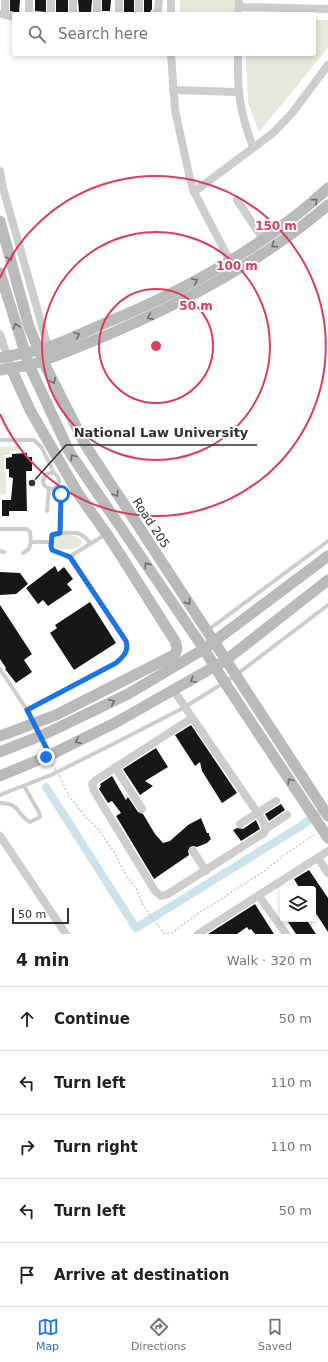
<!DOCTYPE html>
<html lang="en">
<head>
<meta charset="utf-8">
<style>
	body { margin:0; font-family:"DejaVu Sans",sans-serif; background:#f2f2f2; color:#202124 }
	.controls { position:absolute; right:12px; bottom:12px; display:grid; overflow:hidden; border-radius:4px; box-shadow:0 2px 6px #0003 }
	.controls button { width:36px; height:36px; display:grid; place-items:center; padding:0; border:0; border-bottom:1px solid #e0e0e0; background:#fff; color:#202124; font:20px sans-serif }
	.scale { position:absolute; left:12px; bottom:10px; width:57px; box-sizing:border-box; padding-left:4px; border:2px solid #303030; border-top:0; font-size:11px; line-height:14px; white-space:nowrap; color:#303030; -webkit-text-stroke:3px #fff; paint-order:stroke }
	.stop { position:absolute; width:12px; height:12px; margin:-9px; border:3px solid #1a73e8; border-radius:50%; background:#fff }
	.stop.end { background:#1a73e8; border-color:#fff; box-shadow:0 1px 4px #0008 }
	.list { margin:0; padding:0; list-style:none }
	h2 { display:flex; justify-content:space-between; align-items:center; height:52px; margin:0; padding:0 16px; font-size:17px }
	h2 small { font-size:13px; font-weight:400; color:#757577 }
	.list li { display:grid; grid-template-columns:26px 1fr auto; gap:12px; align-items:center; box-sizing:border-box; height:64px; padding:0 16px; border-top:1px solid #e0e0e0 }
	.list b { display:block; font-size:15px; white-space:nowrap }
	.list em { font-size:13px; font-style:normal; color:#757577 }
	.icon { flex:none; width:22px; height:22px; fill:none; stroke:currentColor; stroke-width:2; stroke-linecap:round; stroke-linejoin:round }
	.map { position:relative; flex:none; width:328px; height:934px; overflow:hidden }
	.search { position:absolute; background:#fff; box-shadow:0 2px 6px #0003; left:12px; right:12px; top:12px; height:44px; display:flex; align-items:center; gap:10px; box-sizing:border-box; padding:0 14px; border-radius:4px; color:#757577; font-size:15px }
	.sheet { height:372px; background:#fff }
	nav { display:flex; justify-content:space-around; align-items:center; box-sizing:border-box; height:56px; border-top:1px solid #e0e0e0; background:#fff; font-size:11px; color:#757577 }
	nav a { display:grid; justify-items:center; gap:2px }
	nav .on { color:#1a73e8 }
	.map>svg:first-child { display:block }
</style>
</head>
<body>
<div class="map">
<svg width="328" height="934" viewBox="0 0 328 934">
	<rect width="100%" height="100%" fill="#fff"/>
	<g fill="#e5e9dc">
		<path d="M180 0H235L234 14H180Z"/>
		<path d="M314 20H328V48L259 132 248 103 246 54H314Z"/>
		<path d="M0 447H18L20 451H10V455H4V472L6 473V494H0Z"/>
		<path d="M66 534 75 536 81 540 82 544C75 552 61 550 53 545 53 535 57 536 66 534Z"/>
	</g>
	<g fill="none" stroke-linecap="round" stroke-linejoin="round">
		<path stroke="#cce3eb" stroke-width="8" d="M46 787 136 928 301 826 317 814"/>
	</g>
	<g fill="#171717">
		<path d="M10 0H20L19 13 10 11Z"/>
		<path d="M35 0H46V12L35 11Z"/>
		<rect x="56" y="0" width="12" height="12"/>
		<path d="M78 0H92L91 12H79Z"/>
		<path d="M102 0H111L110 11H102Z"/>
		<rect x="124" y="0" width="10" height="12"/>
		<path d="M144 0H152V9L150 12H144Z"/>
		<path d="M27 453V457H32V471H26L27 511H9V516H2V500H11L13 478 9 477V469H6V458L12 457V454Z"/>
		<path d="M55 566 58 572 64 567 73 579 67 584 72 590 48 606 43 600 38 604 26 588Z"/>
		<path d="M0 572 20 573 28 584 16 594 0 595Z"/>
		<path d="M90 602 116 643 74 670 50 633 57 628 55 625Z"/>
		<path d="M0 605 32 654 24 660 32 672 16 683 5 669 6 668 0 659Z"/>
		<path d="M191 725 237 793 222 803 202 771 200 762 195 766 175 735Z"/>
		<path d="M156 748 168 767 145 781 153 786 140 795 123 769Z"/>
		<path d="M112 776 126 800 128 797 138 812 143 814 155 834 163 843 170 841 188 825 201 818 207 833H209V835L211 839 207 843 197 847 193 846 190 847 188 851 189 855 154 879 116 816 121 813 112 801 108 803 99 789 101 786 100 784Z"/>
		<path d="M281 804 285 810 269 821 265 814Z"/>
		<path d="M256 820 260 829 241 841 233 830 237 828 243 829Z"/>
		<path d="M309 870 328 898V932L313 909V889H300L294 879Z"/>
		<path d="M255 904 274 934H255L251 929 249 930 247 927 237 934H208Z"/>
		<path d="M286 919H306L316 934H296Z"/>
	</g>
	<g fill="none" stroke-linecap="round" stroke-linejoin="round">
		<path stroke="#cacaca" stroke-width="1.5" stroke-dasharray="2 2" stroke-linecap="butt" d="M60 777 69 796 85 816 98 829 114 852 126 875 136 888 144 907 164 933H172L200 912 214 904 230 893 266 870 284 855 314 835"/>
		<g stroke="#cdcdcd" stroke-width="4">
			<path d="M0 440H34L42 448 54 473"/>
			<circle cx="51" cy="481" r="8"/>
			<path d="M58 484 61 494V533C75 533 80 530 90 543"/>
			<path d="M47 511 49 488"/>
			<path d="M0 529H27L30 532 31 542H51L52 535 55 533H61"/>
			<path d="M51 542 52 550 69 557"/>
			<path d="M0 551 4 552"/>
			<path d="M23 553 29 549 31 542"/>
			<path d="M208 630 328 541"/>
			<path d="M0 669 27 710 49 754"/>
			<path d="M27 710 116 663C124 656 129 651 126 641L69 557 106 534"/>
			<path d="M0 795 51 775 119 741 185 707 236 675 328 605"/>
			<path d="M0 803C21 803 16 815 30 822L40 817 39 812 24 786"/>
		</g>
		<g stroke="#cdcdcd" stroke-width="8">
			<path d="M5 0V14"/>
			<path d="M73 0V14"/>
			<path d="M171 0V14"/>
			<path d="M239 7 328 9"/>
			<path d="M0 14 14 17"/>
			<path d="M29 14V0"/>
			<path d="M51 14V0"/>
			<path d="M97 14V0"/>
			<path d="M119 14V0"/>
			<path d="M139 14V0"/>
			<path d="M155 14 158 12 159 0"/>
			<path d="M238 14 239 0"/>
			<path d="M171 54 175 110 190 179 194 192"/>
			<path d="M238 54C237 91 240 113 253 147"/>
			<path d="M173 90 238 92"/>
			<path d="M0 171 3 188 48 347"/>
			<path d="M237 200 263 239"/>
			<path d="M230 261 194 192 273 133 293 112 328 65"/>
			<path d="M0 334 11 368"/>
			<path d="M174 691 263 821 266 829 264 833 168 894 161 896 155 891 94 791 92 784 96 780 192 718"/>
			<path d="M115 767 142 809"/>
			<path d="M240 824 276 801"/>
			<path d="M266 829 287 815"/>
			<path d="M0 836 66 934"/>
			<path d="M193 851 206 871"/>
			<path d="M318 858 328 873"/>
			<path d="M259 896 286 934"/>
			<path d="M198 934 328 851"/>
		</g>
		<g stroke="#bababa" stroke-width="11">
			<path d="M0 221 29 327 46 367 86 446 328 816"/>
			<path d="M0 273 29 365 70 453 204 649 225 683 328 838"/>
			<path d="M0 358C13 355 26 353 39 350 61 344 82 333 103 324 184 291 263 248 328 188"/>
			<path d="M0 370C10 368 20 367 30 365 58 356 85 344 112 333 189 300 264 260 328 205"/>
			<path d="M0 736 56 715 174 655C178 650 177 647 175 641L109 537 79 495 30 410 11 368"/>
			<path d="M0 752 45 734 128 694 204 649 328 556"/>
			<path d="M0 776 50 755 115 723 226 660 328 580"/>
		</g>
		<path stroke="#cacaca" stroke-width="1.5" stroke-dasharray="2 2" stroke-linecap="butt" d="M52 765 60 777"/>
	</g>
	<defs><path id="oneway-chevron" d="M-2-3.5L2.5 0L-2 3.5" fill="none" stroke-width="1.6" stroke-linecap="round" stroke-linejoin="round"/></defs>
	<g stroke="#6e6e6e">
		<use href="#oneway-chevron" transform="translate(315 201) rotate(-42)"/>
		<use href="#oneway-chevron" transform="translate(274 245) rotate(146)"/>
		<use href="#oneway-chevron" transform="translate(10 258) rotate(74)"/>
		<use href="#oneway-chevron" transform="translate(195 281) rotate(-27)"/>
		<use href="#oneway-chevron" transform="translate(150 317) rotate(156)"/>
		<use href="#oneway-chevron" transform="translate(16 326) rotate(-107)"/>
		<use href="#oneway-chevron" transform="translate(77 335) rotate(-23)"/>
		<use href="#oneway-chevron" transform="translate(53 381) rotate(64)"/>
		<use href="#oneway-chevron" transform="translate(73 457) rotate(-124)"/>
		<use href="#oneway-chevron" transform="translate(116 494) rotate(57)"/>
		<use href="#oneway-chevron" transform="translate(147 565) rotate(-124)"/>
		<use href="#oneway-chevron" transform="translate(188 602) rotate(56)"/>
		<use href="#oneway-chevron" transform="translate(193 680) rotate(150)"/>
		<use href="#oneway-chevron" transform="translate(112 702) rotate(-25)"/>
		<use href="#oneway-chevron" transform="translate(78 741) rotate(154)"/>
		<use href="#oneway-chevron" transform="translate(290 781) rotate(-124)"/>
	</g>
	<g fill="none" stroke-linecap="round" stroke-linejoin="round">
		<path stroke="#1a73e8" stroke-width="5" d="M46 757 50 755 27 710 116 663C124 656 129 651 126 641L70 557 52 550 51 546 52 535 60 533 61 494"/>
	</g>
	<g fill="none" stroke="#dc3d5e" stroke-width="2">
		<circle cx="156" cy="346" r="57"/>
		<circle cx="156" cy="346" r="114"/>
		<path d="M0 278A170 170 0 1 1 0 414"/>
	</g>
	<g text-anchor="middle" stroke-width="4" stroke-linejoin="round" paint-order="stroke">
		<g font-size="12" fill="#303030" stroke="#fff">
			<text transform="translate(151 523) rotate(57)" y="4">Road 205</text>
		</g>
	</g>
	<circle cx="156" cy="346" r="6" fill="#dc3d5e" stroke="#fff" stroke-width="2"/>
	<g font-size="12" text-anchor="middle" font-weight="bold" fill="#dc3d5e" stroke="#fff" stroke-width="4" stroke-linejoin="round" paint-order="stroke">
		<text x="276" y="230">150 m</text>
		<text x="237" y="270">100 m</text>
		<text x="196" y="310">50 m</text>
	</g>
	<path fill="none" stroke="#303030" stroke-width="1.5" d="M32 483L66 445H257"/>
	<circle fill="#303030" stroke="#fff" stroke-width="1.5" cx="32" cy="483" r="4"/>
	<g font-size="13" text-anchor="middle" font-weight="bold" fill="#303030" stroke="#fff" stroke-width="4" stroke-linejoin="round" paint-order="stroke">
		<text x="161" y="437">National Law University</text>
	</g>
</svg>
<div class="controls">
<button><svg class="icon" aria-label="layers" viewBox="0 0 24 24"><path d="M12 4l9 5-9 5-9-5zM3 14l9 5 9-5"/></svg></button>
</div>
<div class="scale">50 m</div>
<div class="stop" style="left:61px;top:494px"></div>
<div class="stop end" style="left:46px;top:757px"></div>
<div class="search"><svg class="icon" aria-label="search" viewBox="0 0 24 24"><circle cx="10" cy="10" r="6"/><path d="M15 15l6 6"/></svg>Search here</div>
</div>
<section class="sheet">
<h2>4 min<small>Walk · 320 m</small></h2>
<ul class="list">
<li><svg class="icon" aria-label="ahead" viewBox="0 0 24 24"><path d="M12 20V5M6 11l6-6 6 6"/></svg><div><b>Continue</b></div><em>50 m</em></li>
<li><svg class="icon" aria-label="left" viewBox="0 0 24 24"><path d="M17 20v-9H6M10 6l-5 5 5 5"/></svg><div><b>Turn left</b></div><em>110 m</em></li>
<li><svg class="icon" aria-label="right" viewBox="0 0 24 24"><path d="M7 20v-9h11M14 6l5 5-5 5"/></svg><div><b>Turn right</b></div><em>110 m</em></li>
<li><svg class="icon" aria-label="left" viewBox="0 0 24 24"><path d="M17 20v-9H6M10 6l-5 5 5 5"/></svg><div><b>Turn left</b></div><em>50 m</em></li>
<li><svg class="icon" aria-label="arrive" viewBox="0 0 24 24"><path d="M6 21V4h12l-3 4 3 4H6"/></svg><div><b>Arrive at destination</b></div></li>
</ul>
</section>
<nav>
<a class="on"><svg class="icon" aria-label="map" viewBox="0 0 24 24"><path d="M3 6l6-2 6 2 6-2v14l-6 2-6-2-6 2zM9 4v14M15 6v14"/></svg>Map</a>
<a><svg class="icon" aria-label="directions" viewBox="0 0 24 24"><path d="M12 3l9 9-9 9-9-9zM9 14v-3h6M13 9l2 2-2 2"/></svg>Directions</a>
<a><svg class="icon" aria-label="saved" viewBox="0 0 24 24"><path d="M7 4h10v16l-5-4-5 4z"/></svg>Saved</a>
</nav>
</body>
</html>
